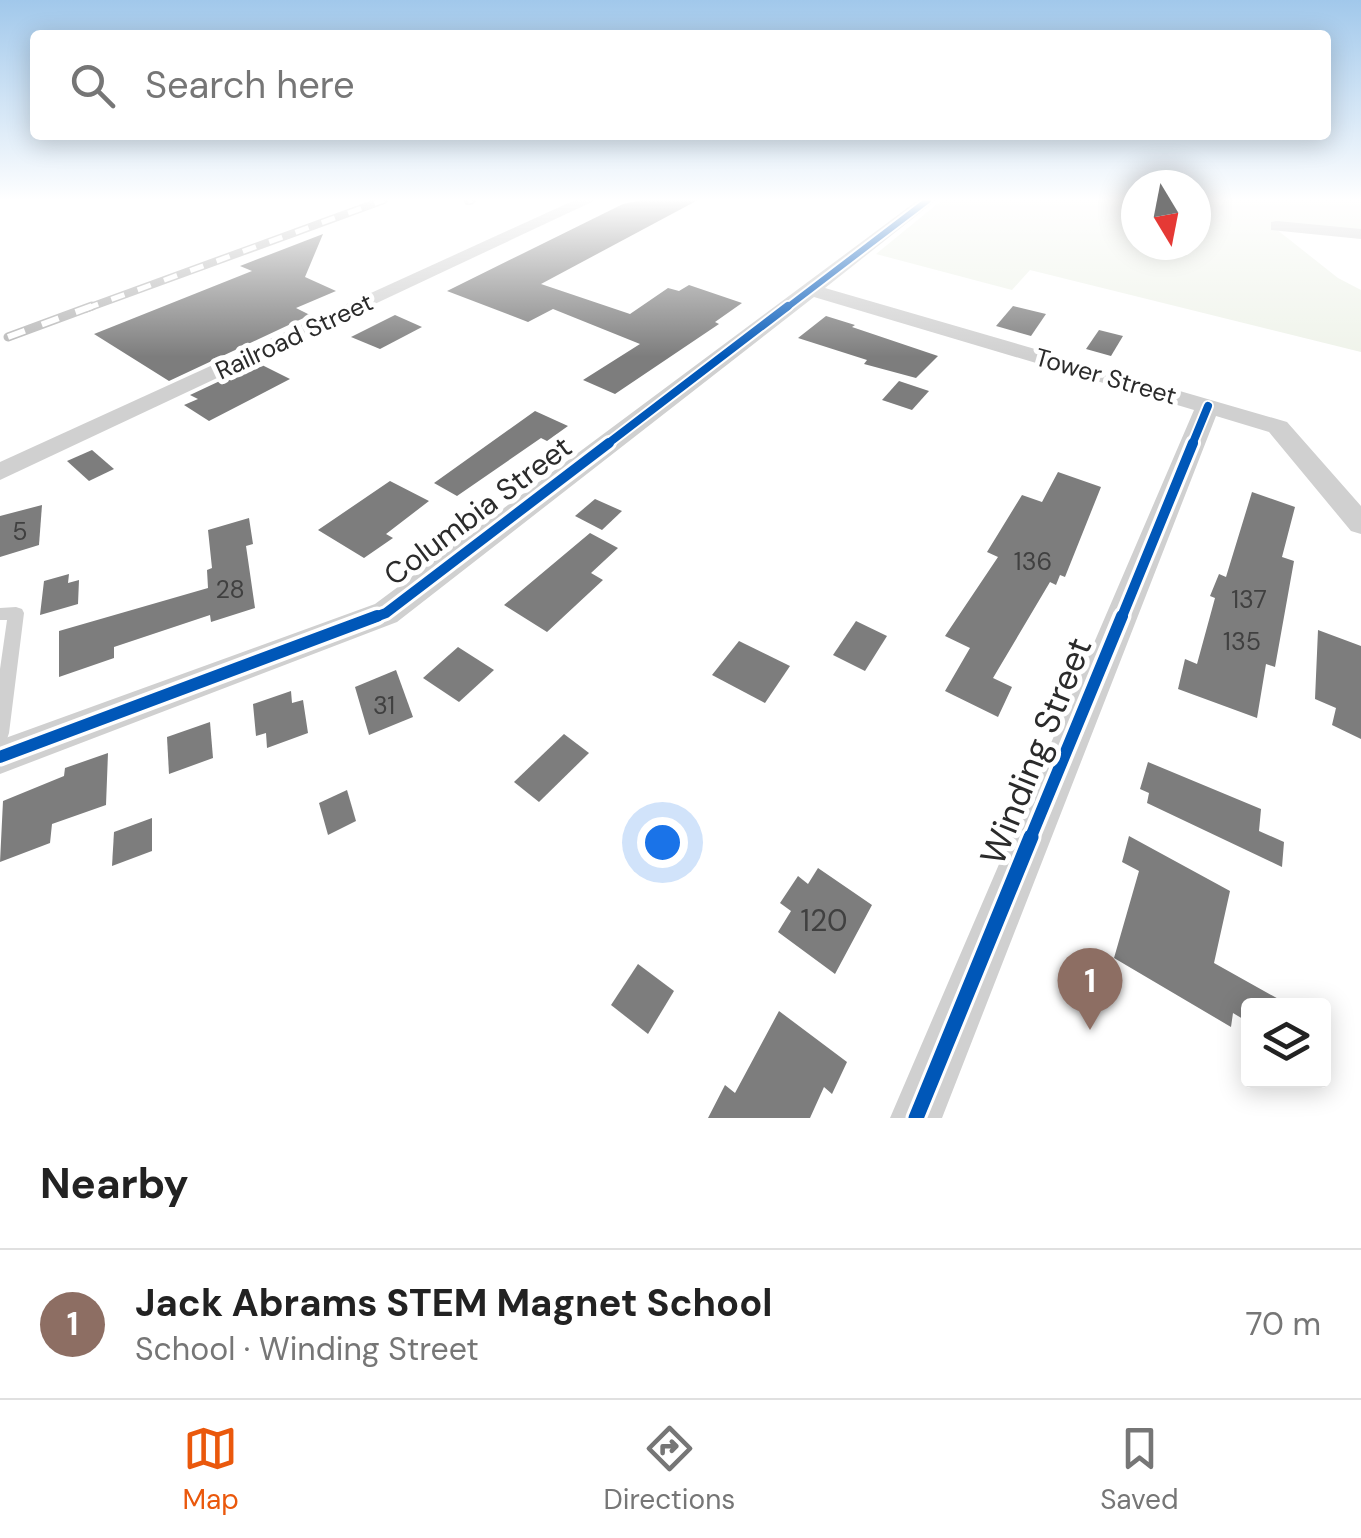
<!DOCTYPE html>
<html lang="en">
<head>
<meta charset="utf-8">
<style>
	body { margin:0; font-family:"DM Sans",sans-serif; background:#f2f2f2; color:#222 }
	.controls { position:absolute; right:30px; bottom:30px; display:grid; overflow:hidden; border-radius:10px; box-shadow:0 5px 25px #0003 }
	.controls button { width:90px; height:90px; display:grid; place-items:center; padding:0; border:0; border-bottom:2px solid #e0e0e0; background:#fff; color:#222; font:50px sans-serif }
	.compass { position:absolute; left:1121px; top:170px; width:90px; height:90px; border-radius:50%; background:#fff; box-shadow:0 5px 25px #0003; rotate:170deg }
	.you { position:absolute; left:662px; top:842px; width:35px; height:35px; margin:-25px; border:8px solid #fff; border-radius:50%; background:#1a73e8; box-shadow:0 0 0 15px #1a73e833 }
	.badge { display:grid; place-items:center; width:65px; height:65px; border-radius:50%; background:#ea580c; color:#fff; font-size:32px; font-weight:700 }
	.pin { position:absolute; translate:-50% -82px; filter:drop-shadow(0 2px 5px #0008) }
	.pin::after { content:''; position:absolute; top:52px; width:35px; height:30px; background:inherit; clip-path:polygon(0 0,100% 0,50% 100%) }
	.list { margin:0; padding:0; list-style:none }
	h2 { display:flex; justify-content:space-between; align-items:center; height:130px; margin:0; padding:0 40px; font-size:42px }
	h2 small { font-size:32px; font-weight:400; color:#767676 }
	.list li { display:grid; grid-template-columns:65px 1fr auto; gap:30px; align-items:center; box-sizing:border-box; height:150px; padding:0 40px; border-top:2px solid #e0e0e0 }
	.list b { display:block; font-size:38px; white-space:nowrap }
	.list p { margin:0; font-size:32px; white-space:nowrap; color:#767676 }
	.list em { font-size:32px; font-style:normal; color:#767676 }
	.icon { flex:none; width:55px; height:55px; fill:none; stroke:currentColor; stroke-width:2; stroke-linecap:round; stroke-linejoin:round }
	.map { position:relative; flex:none; width:1361px; height:1118px; overflow:hidden }
	.search { position:absolute; background:#fff; box-shadow:0 5px 25px #0003; left:30px; right:30px; top:30px; height:110px; display:flex; align-items:center; gap:25px; box-sizing:border-box; padding:0 35px; border-radius:10px; color:#767676; font-size:38px }
	.sheet { height:280px; background:#fff }
	nav { display:flex; justify-content:space-around; align-items:center; box-sizing:border-box; height:140px; border-top:2px solid #e0e0e0; background:#fff; font-size:28px; color:#767676 }
	nav a { display:grid; justify-items:center; gap:5px }
	nav .on { color:#ea580c }
	.map>svg:first-child { display:block }
</style>
</head>
<body>
<div class="map">
<svg width="1361" height="1118" viewBox="0 0 1361 1118">
	<rect width="100%" height="100%" fill="#fff"/>
	<path fill="#eff3ea" d="M942 200H1136V245H1196V200H1361V230L1271 225 1338 278 1361 290V352L1030 270 1012 290 876 254Z"/>
	<g fill="#7d7d7d">
		<path d="M643 200H698L541 284 630 314 668 288 679 291 689 285 742 303 715 322 719 324 615 394 583 380 640 344 553 309 528 322 447 291 623 204Z"/>
		<path d="M323 234 305 277 336 291 296 308 310 315 169 381 94 334 252 271 240 266Z"/>
		<path d="M1013 306 1046 314 1031 336 996 326Z"/>
		<path d="M395 315 422 327 380 349 351 337Z"/>
		<path d="M826 316 855 325 852 327 938 356 916 378 864 364 867 360 798 338Z"/>
		<path d="M1099 330 1123 336 1111 356 1086 349Z"/>
		<path d="M258 363 290 379 209 421 184 405 198 399 190 395Z"/>
		<path d="M899 381 929 391 912 410 882 400Z"/>
		<path d="M535 411 568 426 547 441 541 438 457 496 434 483Z"/>
		<path d="M92 450 114 469 89 481 67 461Z"/>
		<path d="M1058 472 1101 487 1065 577 1060 575 1056 585 1050 582 993 678 1012 687 998 717 945 691 970 648 945 636 998 557 987 552 1022 495 1042 502Z"/>
		<path d="M390 481 429 501 386 534 393 538 364 558 318 530Z"/>
		<path d="M1252 492 1295 507 1282 557 1294 561 1275 667 1266 664 1257 718 1178 689 1185 659 1197 664 1215 598 1210 596 1219 574 1226 577Z"/>
		<path d="M595 499 622 511 602 530 575 516Z"/>
		<path d="M42 505 39 545 0 557V516Z"/>
		<path d="M249 518 253 544 246 546 255 608 211 622 210 615 114 647V658L59 677V631L208 588 207 570 212 568 208 530Z"/>
		<path d="M590 533 618 548 591 573 603 580 547 632 504 605Z"/>
		<path d="M69 574 68 583 79 580 78 604 40 615 44 581Z"/>
		<path d="M856 621 887 636 865 671 833 655Z"/>
		<path d="M1318 630 1361 646V739L1332 725 1336 708 1315 699Z"/>
		<path d="M739 641 790 666 765 703 712 675Z"/>
		<path d="M458 647 494 670 459 702 423 678Z"/>
		<path d="M396 670 413 717 369 735 355 687Z"/>
		<path d="M291 691 292 703 303 700 308 733 267 748 266 733 256 736 253 704Z"/>
		<path d="M210 722 213 758 169 774 167 737Z"/>
		<path d="M564 734 589 753 539 802 514 782Z"/>
		<path d="M108 753 106 805 52 824 50 843 0 862 3 801 64 776 65 768Z"/>
		<path d="M1148 762 1261 809 1259 831 1284 842 1282 867 1147 803 1149 793 1140 789Z"/>
		<path d="M347 790 356 821 328 835 319 803Z"/>
		<path d="M152 818V851L112 866 114 832Z"/>
		<path d="M1129 836 1230 891 1214 963 1291 1006H1248V1022L1233 1013 1231 1027 1114 958 1139 871 1122 862Z"/>
		<path d="M818 868 872 905 835 974 778 932 791 911 780 903 798 876 808 884Z"/>
		<path d="M638 964 674 991 648 1034 611 1005Z"/>
		<path d="M779 1011 847 1062 832 1094 824 1087 810 1118H708L725 1085 735 1093Z"/>
	</g>
	<g fill="none" stroke-linecap="round" stroke-linejoin="round">
		<path fill="#d0d0d0" fill-rule="evenodd" d="M16 607 22 609 24 613 9 733 7 739 0 741V669L7 620H0V608Z"/>
		<g fill="#d0d0d0" fill-rule="evenodd">
			<path d="M575 200H596L0 480V462Z"/>
			<path d="M918 200H936L825 288 1287 422 1361 506V534L1351 531 1269 432 1216 416 942 1118H890L1194 410 814 297 397 622 0 774V740L375 604Z"/>
			<path d="M1277 221 1361 229V239L1271 230V222Z"/>
		</g>
		<defs>
			<g id="rail-far1">
				<path d="M468 201 472 200"/>
				<path d="M85 309 384 200"/>
			</g>
			<path id="rail" d="M8 337 92 306"/>
		</defs>
		<use href="#rail-far1" stroke="#b8b8b8" stroke-width="8"/>
		<use href="#rail" stroke="#b8b8b8" stroke-width="9"/>
		<use href="#rail-far1" stroke="#fff" stroke-width="5" stroke-dasharray="14" stroke-linecap="butt"/>
		<use href="#rail" stroke="#fff" stroke-width="6" stroke-dasharray="18" stroke-linecap="butt"/>
		<defs>
			<path id="cycleway-far4" d="M785 309 928 200"/>
			<g id="cycleway-far3">
				<path d="M606 445 788 306"/>
				<path d="M1192 445 1208 406"/>
			</g>
			<g id="cycleway-far2">
				<path d="M370 619 386 613 609 443"/>
				<path d="M1121 619 1193 443"/>
			</g>
			<g id="cycleway-far1">
				<path d="M0 757 377 616"/>
				<path d="M1030 839 1122 616"/>
			</g>
			<path id="cycleway" d="M916 1118 1031 837"/>
		</defs>
		<use href="#cycleway-far4" stroke="#fff" stroke-width="10"/>
		<use href="#cycleway-far3" stroke="#fff" stroke-width="12"/>
		<use href="#cycleway-far2" stroke="#fff" stroke-width="16"/>
		<use href="#cycleway-far1" stroke="#fff" stroke-width="19"/>
		<use href="#cycleway" stroke="#fff" stroke-width="21"/>
		<use href="#cycleway-far4" stroke="#0057b8" stroke-width="6"/>
		<use href="#cycleway-far3" stroke="#0057b8" stroke-width="8"/>
		<use href="#cycleway-far2" stroke="#0057b8" stroke-width="10"/>
		<use href="#cycleway-far1" stroke="#0057b8" stroke-width="12"/>
		<use href="#cycleway" stroke="#0057b8" stroke-width="15"/>
	</g>
	<linearGradient id="sky" x2="0" y2="1"><stop stop-color="#a1c8eb"/><stop offset="0.56" stop-color="#fff"/><stop offset="1" stop-color="#fff" stop-opacity="0"/></linearGradient>
	<rect width="1361" height="357" fill="url(#sky)"/>
	<g text-anchor="middle" stroke-width="10" stroke-linejoin="round" paint-order="stroke">
		<g font-size="25" fill="#2b2b2b" stroke="#fff">
			<text transform="translate(294 336) rotate(-25)" y="9">Railroad Street</text>
			<text transform="translate(1106 376) rotate(16)" y="9">Tower Street</text>
		</g>
		<g font-size="25" fill="#404040">
			<text x="20" y="540">5</text>
			<text x="1033" y="570">136</text>
			<text x="230" y="598">28</text>
			<text x="1249" y="608">137</text>
			<text x="1242" y="650">135</text>
			<text x="384" y="714">31</text>
		</g>
		<g font-size="30" fill="#2b2b2b" stroke="#fff">
			<text transform="translate(478 511) rotate(-37)" y="10">Columbia Street</text>
		</g>
		<g font-size="30" fill="#404040">
			<text x="824" y="931">120</text>
		</g>
		<g font-size="35" fill="#2b2b2b" stroke="#fff">
			<text transform="translate(1036 751) rotate(-68)" y="12">Winding Street</text>
		</g>
	</g>
</svg>
<div class="controls">
<button><svg class="icon" aria-label="layers" viewBox="0 0 24 24"><path d="M12 4l9 5-9 5-9-5zM3 14l9 5 9-5"/></svg></button>
</div>
<svg class="compass" viewBox="-18 -18 36 36"><path d="M0-13l5 13h-10z" fill="#e53935"/><path d="M0 13l5-13h-10z" fill="#767676"/></svg>
<div class="you"></div>
<div class="pin badge" style="left:1090px;top:1030px;background:#8d6e63">1</div>
<div class="search"><svg class="icon" aria-label="search" viewBox="0 0 24 24"><circle cx="10" cy="10" r="6"/><path d="M15 15l6 6"/></svg>Search here</div>
</div>
<section class="sheet">
<h2>Nearby<small></small></h2>
<ul class="list">
<li><span class="badge" style="background:#8d6e63">1</span><div><b>Jack Abrams STEM Magnet School</b><p>School · Winding Street</p></div><em>70 m</em></li>
</ul>
</section>
<nav>
<a class="on"><svg class="icon" aria-label="map" viewBox="0 0 24 24"><path d="M3 6l6-2 6 2 6-2v14l-6 2-6-2-6 2zM9 4v14M15 6v14"/></svg>Map</a>
<a><svg class="icon" aria-label="directions" viewBox="0 0 24 24"><path d="M12 3l9 9-9 9-9-9zM9 14v-3h6M13 9l2 2-2 2"/></svg>Directions</a>
<a><svg class="icon" aria-label="saved" viewBox="0 0 24 24"><path d="M7 4h10v16l-5-4-5 4z"/></svg>Saved</a>
</nav>
</body>
</html>
